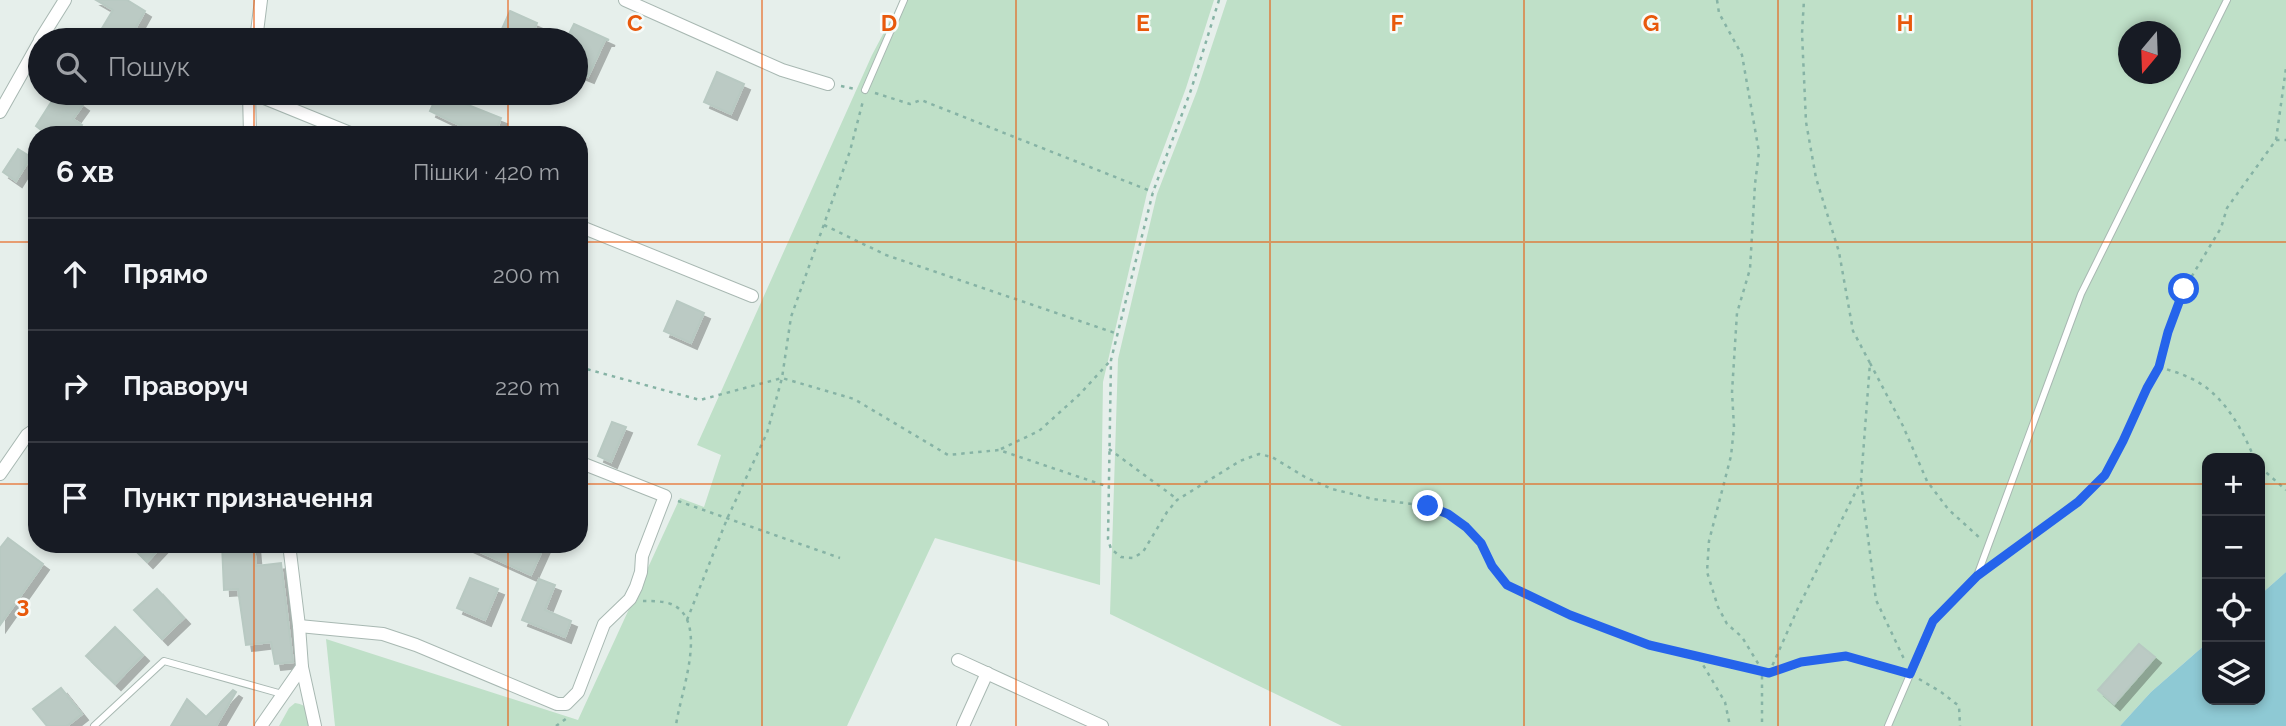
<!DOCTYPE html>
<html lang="uk">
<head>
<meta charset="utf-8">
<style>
	body { margin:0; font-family:Raleway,sans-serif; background:#242831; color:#f1f3f6 }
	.controls { position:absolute; right:21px; bottom:21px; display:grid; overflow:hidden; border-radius:14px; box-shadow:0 4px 10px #0003 }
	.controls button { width:63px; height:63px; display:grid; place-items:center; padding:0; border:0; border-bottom:2px solid #363941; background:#171b24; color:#f1f3f6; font:35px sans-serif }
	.compass { position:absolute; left:2118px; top:21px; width:63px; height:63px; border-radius:50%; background:#171b24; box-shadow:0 4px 10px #0003; rotate:199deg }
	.stop { position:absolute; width:21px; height:21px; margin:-16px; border:5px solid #2563eb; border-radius:50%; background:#fff }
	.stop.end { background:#2563eb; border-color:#fff; box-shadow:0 2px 7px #0008 }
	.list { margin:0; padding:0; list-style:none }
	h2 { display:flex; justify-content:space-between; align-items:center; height:91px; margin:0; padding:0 28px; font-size:30px }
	h2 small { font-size:23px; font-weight:400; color:#9ea1a6 }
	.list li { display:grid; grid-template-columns:46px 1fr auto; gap:21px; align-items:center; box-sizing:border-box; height:112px; padding:0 28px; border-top:2px solid #363941 }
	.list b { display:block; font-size:26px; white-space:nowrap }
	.list em { font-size:23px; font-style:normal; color:#9ea1a6 }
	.icon { flex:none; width:38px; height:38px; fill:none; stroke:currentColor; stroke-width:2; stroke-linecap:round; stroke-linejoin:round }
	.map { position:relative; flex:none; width:2286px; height:726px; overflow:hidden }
	.search { position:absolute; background:#171b24; box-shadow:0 4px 10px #0003; left:28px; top:28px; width:560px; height:77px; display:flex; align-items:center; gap:18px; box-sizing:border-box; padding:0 24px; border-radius:38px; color:#9ea1a6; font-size:26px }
	.panel { position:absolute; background:#171b24; box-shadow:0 4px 10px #0003; left:28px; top:126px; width:560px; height:427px; border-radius:28px }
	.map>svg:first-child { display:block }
</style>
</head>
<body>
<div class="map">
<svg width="2286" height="726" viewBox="0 0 2286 726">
	<defs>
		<filter id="shadow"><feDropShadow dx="6" dy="6" stdDeviation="0" flood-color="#0004"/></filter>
	</defs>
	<rect width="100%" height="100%" fill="#e6efeb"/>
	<g fill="#bfe0c8" fill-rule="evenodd">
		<path d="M901 0H1214L1186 88 1147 193 1103 382 1100 585 935 538 847 726H335L326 639 578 720 680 498 704 507 721 455 697 445 872 55Z"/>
		<path d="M1227 0H2286V572L2260 595V458H2207V643L2151 692 2120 726H1342L1110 614 1118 359 1157 194 1197 91ZM2128 32H2170V74H2128Z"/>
		<path d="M295 703C309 705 310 713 313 726H279L289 708Z"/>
	</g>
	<path fill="#8ec9d4" d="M2286 572V726H2120L2151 692 2207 643V700H2260V595Z"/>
	<g fill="#bbcac4" stroke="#b8c9c2" stroke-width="2" filter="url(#shadow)">
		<path d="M96 0H127L145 11 129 40H95L113 10Z"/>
		<path d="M510 11 537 23 530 40H497Z"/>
		<path d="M574 24 609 40H605L588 77 576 72V40H566Z"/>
		<path d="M717 72 744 84 731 114 704 102Z"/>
		<path d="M57 93H66L83 105 73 119 82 125 75 135H48L36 126Z"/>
		<path d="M438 93 501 118 495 135H468L470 130 430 111Z"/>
		<path d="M18 149 31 157 16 181 3 172Z"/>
		<path d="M677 301 704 313 691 343 664 331Z"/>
		<path d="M612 422 626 427 611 462 598 456Z"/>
		<path d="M8 538 43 564 0 625V548Z"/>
		<path d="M129 544H164L147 562Z"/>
		<path d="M222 544H254L256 566 281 563 293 662 275 664 271 642 246 645 238 589 224 590Z"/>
		<path d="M463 544H545L531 575Z"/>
		<path d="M470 578 498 589 485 620 457 608Z"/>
		<path d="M539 579 555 585 545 610 571 621 565 637 522 620Z"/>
		<path d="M157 589 184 618 162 639 134 610Z"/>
		<path d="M115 627 143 655 115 684 86 656Z"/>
		<path d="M2139 644 2155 657 2114 704 2098 690Z"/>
		<path d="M61 688 82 714 67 726H47L33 709Z"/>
		<path d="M233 690 236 692 216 726H171L187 699 206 717Z"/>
	</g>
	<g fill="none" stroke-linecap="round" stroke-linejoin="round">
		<defs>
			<g id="lane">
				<path d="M865 90 904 0"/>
				<path d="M94 726 164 661 282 694"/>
				<path d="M1888 726 1933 621 1977 576 2081 294 2227 0"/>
			</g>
			<g id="street">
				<path d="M625 0 782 70 828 84"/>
				<path d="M40 40 65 0"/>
				<path d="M256 40 261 0"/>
				<path d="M249 93 250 135"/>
				<path d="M252 93 355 135"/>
				<path d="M0 112 40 41"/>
				<path d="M579 226 752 296"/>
				<path d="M0 474 27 435 37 428"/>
				<path d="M299 626 383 634 416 645 557 704H566L578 692 604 624 630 599 636 587 641 572 642 556 665 496 579 462"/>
				<path d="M958 660 1102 726"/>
				<path d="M302 667 315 726"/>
				<path d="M261 726 302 667 299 626 289 544"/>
				<path d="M963 726 987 673"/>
			</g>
		</defs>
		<use href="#lane" stroke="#a8b8b2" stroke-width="8"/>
		<use href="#street" stroke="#a8b8b2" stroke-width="14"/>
		<g stroke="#86b3a5" stroke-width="2.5" stroke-dasharray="3.5 5" stroke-linecap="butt">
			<path d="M1219 0 1191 90 1153 192 1111 360 1108 539 1111 549 1121 557 1133 558 1143 552 1167 512 1177 500 1240 461 1259 454 1272 457 1305 477 1332 489 1373 499 1428 506 1448 514 1466 527 1481 543 1492 566 1507 585 1570 615 1649 645 1769 673 1801 662 1846 656 1900 671"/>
			<path d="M1717 0 1719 13 1742 55 1759 152 1755 184 1750 269 1737 313 1732 392 1734 427 1731 456 1709 541 1707 572 1718 607 1727 624 1742 637 1762 670V726"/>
			<path d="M841 86 855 89"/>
			<path d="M875 93 910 104 921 100 1153 192"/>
			<path d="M2276 140H2286"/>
			<path d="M824 225 886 255 1118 334"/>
			<path d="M1870 363 1903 426 1927 481 1948 509 1981 539"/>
			<path d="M579 367 700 400 782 378 854 399 948 455 999 450 1109 487"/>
			<path d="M2159 367C2169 370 2180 373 2190 378 2222 392 2242 428 2254 458"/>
			<path d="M1001 449 1039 431 1080 394 1111 360"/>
			<path d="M1109 449 1177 499"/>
			<path d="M2260 467 2286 490"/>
			<path d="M1861 483 1876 600 1905 661"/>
			<path d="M678 501 840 558"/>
			<path d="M1996 562 2078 502 2104 475 2123 441 2147 388 2159 367 2168 332 2184 289 2221 228 2227 208 2276 140 2286 68"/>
			<path d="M643 601C652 601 663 601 671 604 711 620 679 696 676 726"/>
			<path d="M687 620 727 519 767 433 782 378 791 317 850 151 863 101"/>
			<path d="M1699 658 1725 702 1730 726"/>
			<path d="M1769 673 1798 608 1861 481 1870 363 1853 331 1839 252 1816 178 1806 122 1802 33 1804 0"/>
			<path d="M1919 679 1941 692 1959 706 1960 726"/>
			<path d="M556 726 567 718"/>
		</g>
		<use href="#lane" stroke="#fff" stroke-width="6"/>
		<use href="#street" stroke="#fff" stroke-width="12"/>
	</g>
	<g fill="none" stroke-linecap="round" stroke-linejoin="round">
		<path stroke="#2563eb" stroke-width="9" d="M1428 506 1448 514 1466 527 1481 543 1492 566 1507 585 1570 615 1649 645 1769 673 1801 662 1846 656 1910 674 1933 621 1977 576 2078 502 2105 475 2123 441 2147 388 2159 367 2168 332 2184 289"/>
	</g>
	<path fill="none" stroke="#e8590c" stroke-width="2" stroke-opacity="0.55" d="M254 0V40M508 0V40M762 0V726M1016 0V726M1270 0V726M1524 0V726M1778 0V726M2032 0V726M254 93V135M508 93V135M0 242H37M579 242H2286M0 484H37M579 484H2207M2260 484H2286M254 544V726M508 544V726"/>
	<g font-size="23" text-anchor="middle" font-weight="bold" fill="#e8590c" stroke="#f7fbf9" stroke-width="5" stroke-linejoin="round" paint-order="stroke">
		<text x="635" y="31">C</text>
		<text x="889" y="31">D</text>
		<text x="1143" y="31">E</text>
		<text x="1397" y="31">F</text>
		<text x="1651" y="31">G</text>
		<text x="1905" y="31">H</text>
		<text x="23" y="613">3</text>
	</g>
</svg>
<div class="controls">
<button>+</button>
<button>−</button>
<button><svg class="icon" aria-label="locate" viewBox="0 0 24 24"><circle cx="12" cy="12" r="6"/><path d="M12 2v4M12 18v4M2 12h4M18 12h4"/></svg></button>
<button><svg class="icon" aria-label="layers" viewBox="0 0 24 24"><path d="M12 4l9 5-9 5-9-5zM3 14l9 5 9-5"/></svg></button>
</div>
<svg class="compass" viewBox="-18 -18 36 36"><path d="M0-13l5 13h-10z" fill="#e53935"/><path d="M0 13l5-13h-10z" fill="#9ea1a6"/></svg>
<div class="stop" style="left:2184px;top:289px"></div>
<div class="stop end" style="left:1428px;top:506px"></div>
<div class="search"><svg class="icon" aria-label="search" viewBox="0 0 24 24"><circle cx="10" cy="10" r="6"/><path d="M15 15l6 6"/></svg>Пошук</div>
<section class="panel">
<h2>6 хв<small>Пішки · 420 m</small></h2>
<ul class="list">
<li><svg class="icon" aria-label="ahead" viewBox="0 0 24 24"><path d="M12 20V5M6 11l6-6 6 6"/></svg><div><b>Прямо</b></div><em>200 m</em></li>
<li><svg class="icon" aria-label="right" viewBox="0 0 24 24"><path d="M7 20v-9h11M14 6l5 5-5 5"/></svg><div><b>Праворуч</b></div><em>220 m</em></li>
<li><svg class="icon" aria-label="arrive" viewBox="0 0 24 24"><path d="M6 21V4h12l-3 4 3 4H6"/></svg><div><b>Пункт призначення</b></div></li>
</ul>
</section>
</div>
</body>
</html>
